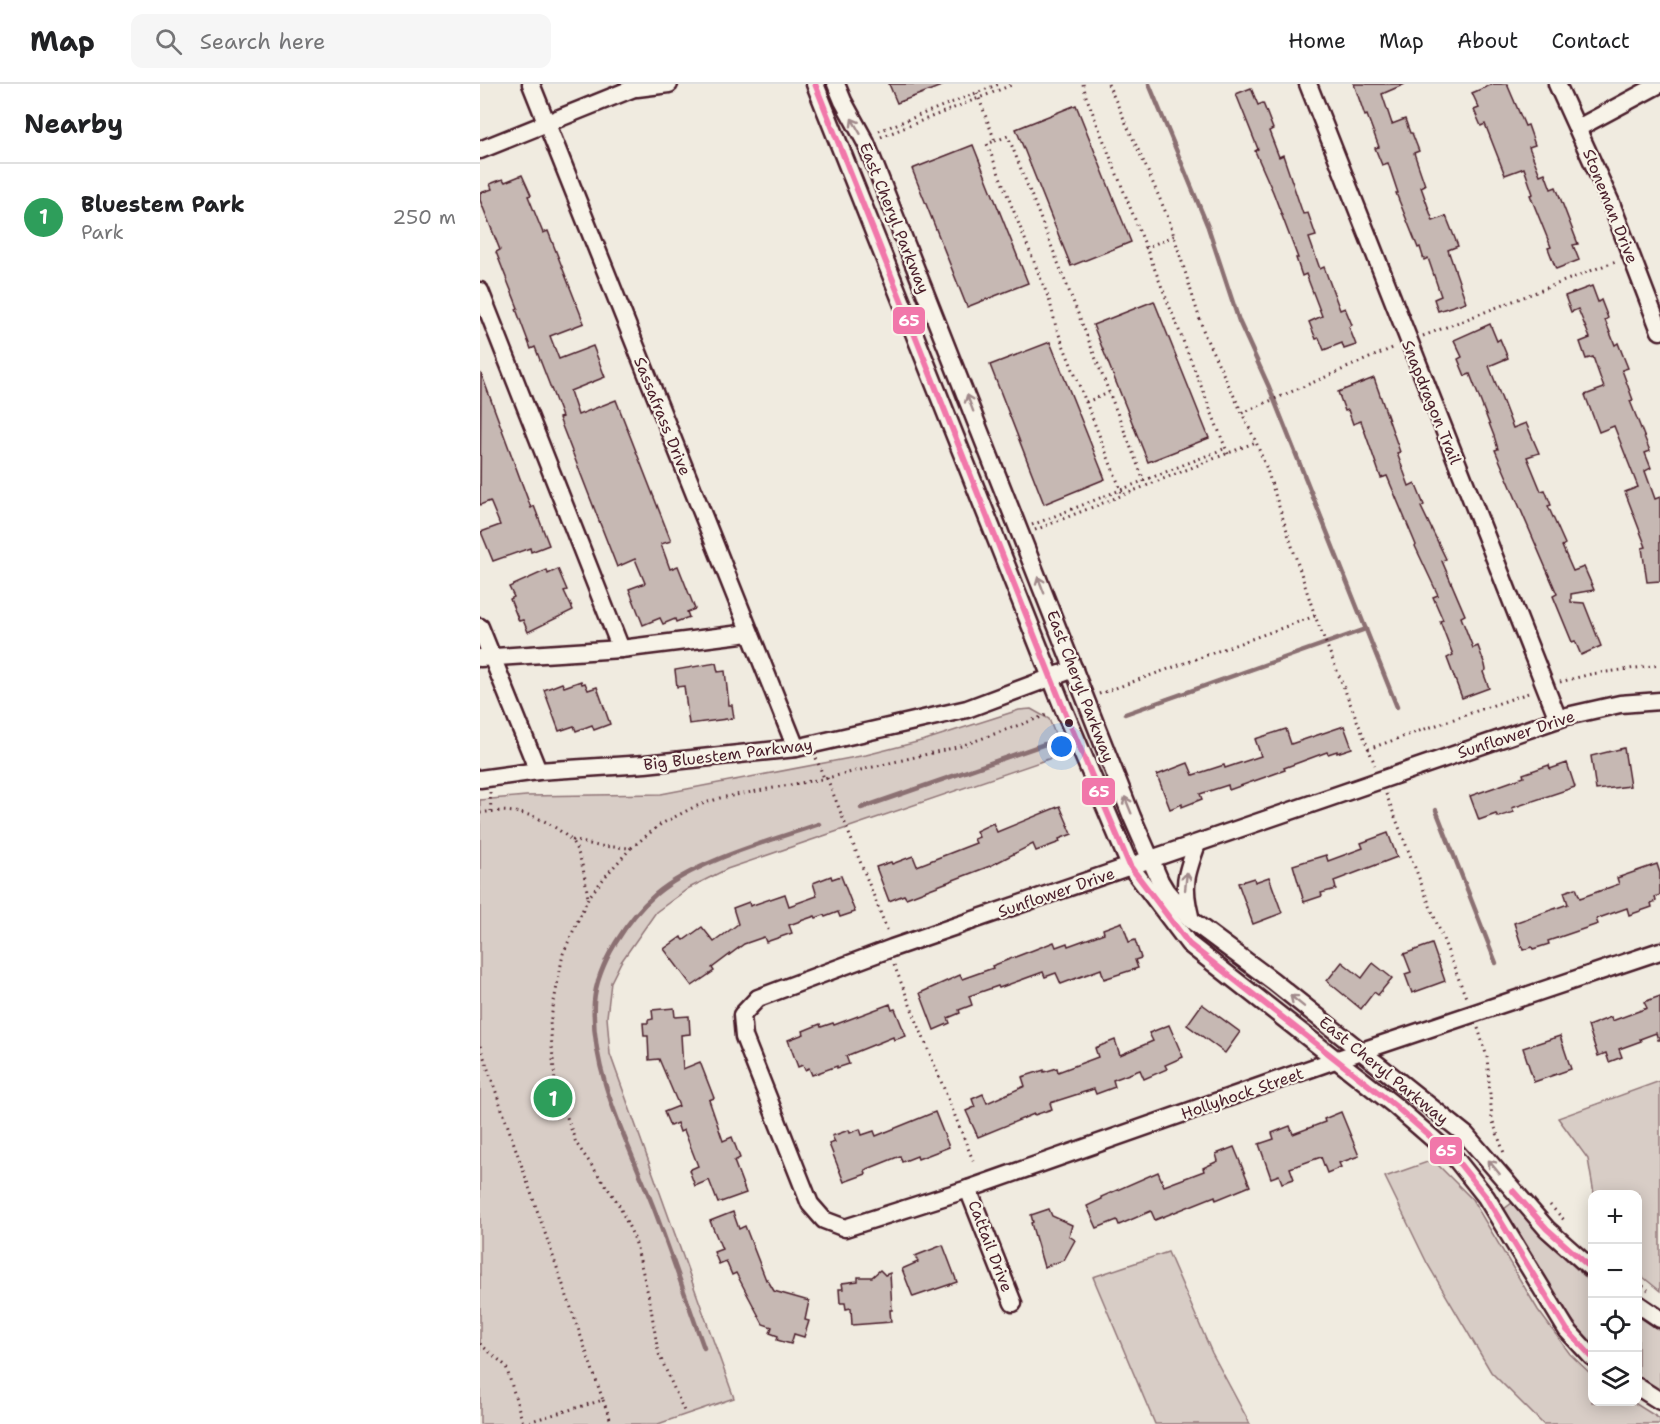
<!DOCTYPE html>
<html lang="en">
<head>
<meta charset="utf-8">
<style>
	body { margin:0; font-family:"Shantell Sans",sans-serif; background:#f6f6f6; color:#202124 }
	.controls { position:absolute; right:18px; bottom:18px; display:grid; overflow:hidden; border-radius:12px; box-shadow:0 3px 15px #0003 }
	.controls button { width:54px; height:54px; display:grid; place-items:center; padding:0; border:0; border-bottom:2px solid #e0e0e0; background:#fff; color:#202124; font:30px sans-serif }
	.you { position:absolute; left:582px; top:663px; width:21px; height:21px; margin:-15px; border:4px solid #fff; border-radius:50%; background:#1a73e8; box-shadow:0 0 0 9px #1a73e833 }
	.badge { display:grid; place-items:center; width:39px; height:39px; border-radius:50%; background:#c8321e; color:#fff; font-size:20px; font-weight:700 }
	.pin { position:absolute; translate:-50% -50%; border:3px solid #fff; box-shadow:0 2px 6px #0006 }
	.list { margin:0; padding:0; list-style:none }
	h2 { display:flex; justify-content:space-between; align-items:center; height:78px; margin:0; padding:0 24px; font-size:26px }
	h2 small { font-size:20px; font-weight:400; color:#757577 }
	.list li { display:grid; grid-template-columns:39px 1fr auto; gap:18px; align-items:center; box-sizing:border-box; height:108px; padding:0 24px; border-top:2px solid #e0e0e0 }
	.list b { display:block; font-size:22px; white-space:nowrap }
	.list p { margin:0; font-size:20px; white-space:nowrap; color:#757577 }
	.list em { font-size:20px; font-style:normal; color:#757577 }
	.icon { flex:none; width:33px; height:33px; fill:none; stroke:currentColor; stroke-width:2; stroke-linecap:round; stroke-linejoin:round }
	.map { position:relative; flex:none; width:1180px; height:1340px; overflow:hidden }
	header { display:flex; align-items:center; gap:36px; box-sizing:border-box; height:84px; padding:0 30px; background:#fff; border-bottom:2px solid #e0e0e0 }
	header strong { font-size:28px }
	nav { display:flex; gap:33px; margin-inline-start:auto; font-size:21px }
	.search { width:420px; height:54px; background:#f6f6f6; display:flex; align-items:center; gap:15px; box-sizing:border-box; padding:0 21px; border-radius:12px; color:#757577; font-size:22px }
	main { display:flex }
	aside { flex:1; background:#fff }
	.map>svg:first-child { display:block }
</style>
</head>
<body>
<header>
<strong>Map</strong>
<div class="search"><svg class="icon" aria-label="search" viewBox="0 0 24 24"><circle cx="10" cy="10" r="6"/><path d="M15 15l6 6"/></svg>Search here</div>
<nav><a>Home</a><a>Map</a><a>About</a><a>Contact</a></nav>
</header>
<main>
<aside>
<h2>Nearby<small></small></h2>
<ul class="list">
<li><span class="badge" style="background:#2e9e5b">1</span><div><b>Bluestem Park</b><p>Park</p></div><em>250 m</em></li>
</ul>
</aside>
<div class="map">
<svg width="1180" height="1340" viewBox="0 0 1180 1340">
	<rect width="100%" height="100%" fill="#f0ebe0"/>
	<filter id="ink" filterUnits="userSpaceOnUse"><feTurbulence type="fractalNoise" baseFrequency=".0167" numOctaves="2"/><feDisplacementMap in="SourceGraphic" scale="12" xChannelSelector="R" yChannelSelector="G"/><feConvolveMatrix kernelMatrix="1 2 1 2 8 2 1 2 1" color-interpolation-filters="sRGB"/></filter>
	<g filter="url(#ink)">
		<g fill="#d8cdc6" stroke="#917678" stroke-width="1.5">
			<path d="M551 625 569 635 583 670 247 785 209 804 176 828 141 878 131 898 127 933 130 970 254 1314 178 1340H0V716L46 712 181 710 386 671 445 656 539 626Z"/>
			<path d="M1180 997V1207L1158 1189V1110H1114L1108 1075 1078 1034Z"/>
			<path d="M953 1076 992 1115 1058 1226 1090 1270 1112 1291V1318H1153L1180 1335V1340H1063L1011 1288 947 1179 905 1093Z"/>
			<path d="M1032 1119 1066 1157 1112 1199V1260C1076 1220 1051 1171 1024 1125Z"/>
			<path d="M688 1168 732 1269 770 1340H675L613 1193Z"/>
			<path d="M1158 1232 1180 1245V1308L1158 1294Z"/>
		</g>
		<g fill="none" stroke-linecap="round" stroke-linejoin="round">
			<g stroke="#8b6f72" stroke-width="4.5">
				<path d="M669 0 728 143 759 237 789 303 917 623"/>
				<path d="M645 630 886 545"/>
				<path d="M381 724 565 660"/>
				<path d="M956 726 1016 879"/>
				<path d="M224 1264C207 1217 191 1169 173 1122 148 1058 110 989 114 918 117 880 148 834 176 810 215 777 290 757 339 740"/>
			</g>
		</g>
		<g fill="#c6b8b3" stroke="#4a1f2b" stroke-width="1.5">
			<path d="M409 0H464V1L417 19Z"/>
			<path d="M874 0H925L902 10 912 40 925 35 930 49H932L939 67 934 69 945 101 941 103 953 137 966 132 978 162 968 166 986 218 958 227 954 215 961 212 948 174 944 176 940 163 938 164 916 109H918L908 79 902 81 895 64 899 63 887 31 885 32Z"/>
			<path d="M1013 0H1027L1045 42 1048 41 1055 61 1049 63 1060 91 1065 89 1071 105 1076 103 1098 160 1093 161 1099 176 1076 185 1068 164 1071 163 1050 111 1053 110 1044 84 1025 91 1005 40 1001 42 994 26 999 24 992 9Z"/>
			<path d="M771 4 778 21 783 19 793 45 789 47 799 73 803 71 823 130 828 129 836 152 829 154 840 185 844 183 860 226 865 224 872 241 869 243 876 261 864 265 862 259 844 266 839 254 836 255 829 238 842 232 826 190 822 192 816 174H818L793 108 775 67 778 65 756 10Z"/>
			<path d="M596 21 651 158 591 182 536 45Z"/>
			<path d="M493 61 548 199 487 223 432 85Z"/>
			<path d="M42 91 51 111 48 112 63 149 68 147 104 239 70 252 79 275 113 262 125 293 90 307 98 331 136 316 191 457 181 460 190 485 198 482 215 525 207 528 209 533 196 538 195 535 183 540 180 534 163 541 149 505 165 499 155 475 137 483 79 334 82 333 55 263 51 265 36 225 38 224 16 168 20 166 0 116V109L12 105 10 100 23 95 25 98Z"/>
			<path d="M1112 202 1118 218 1121 216 1128 234 1125 236 1135 261 1138 259 1148 284 1142 286 1153 316 1150 317 1170 367 1165 369 1171 384 1165 387 1175 415 1180 413V497L1167 498 1162 464 1166 463 1145 408 1158 403 1134 342 1119 348 1105 311 1124 304 1113 273 1106 275 1100 258 1110 254 1098 225 1091 228 1085 212Z"/>
			<path d="M674 217 729 354 668 378 613 241Z"/>
			<path d="M1010 240 1017 257 1020 255 1028 274 1009 282 1033 344 1046 339 1059 369 1047 373 1061 407 1065 406 1071 421 1068 422 1085 460 1082 462 1093 487 1104 483 1114 506 1091 510V518L1104 519 1121 562 1101 571 1095 557 1092 558 1073 512 1077 510 1015 366 1018 365 1014 352 990 290 985 292 978 275 982 273 974 256Z"/>
			<path d="M570 258 625 395 564 420 510 281Z"/>
			<path d="M1 289 51 424 54 422 69 461 51 468 50 464 13 477 1 448 20 441 10 417 0 421Z"/>
			<path d="M894 294 920 368 917 369 929 402 935 399 944 421 941 423 966 475 962 477 985 531 981 533 993 564 998 562 1005 581 1006 586 1003 588 1009 604 982 614 967 574 973 571 960 537 963 536 953 513 958 511 935 462 936 461 907 392 901 394 881 337 873 340 868 326 865 327 858 308Z"/>
			<path d="M78 485 87 506 84 507 93 526 48 548 43 536 39 537 30 515 34 513 29 503 67 486 68 490Z"/>
			<path d="M236 579 238 588 245 587 249 621H252L254 634 209 640 204 602 197 603 195 586Z"/>
			<path d="M101 597 102 600 105 599 108 606 117 603 130 640 114 646 112 641 96 647 94 642 79 647 64 606 82 599 84 603Z"/>
			<path d="M864 642 872 664 857 669V667L848 670 847 668 804 684 805 686 749 706 748 701 720 710 722 715 702 723V720L690 725 677 691 708 679 713 691 744 681 745 684 781 672 775 655 806 645 811 660Z"/>
			<path d="M1144 664 1150 702 1116 706 1111 672Z"/>
			<path d="M1087 679 1095 703 1032 724 1034 728 1018 733 1016 730 999 736 990 712 1044 693 1043 690 1069 681 1070 685Z"/>
			<path d="M580 722 592 750 579 755 580 758 556 767 553 760 510 782 426 814 424 811 409 817 396 783 411 778 412 780 433 772 437 782 496 759 494 755 499 753 496 747 513 739 517 748Z"/>
			<path d="M908 749 917 773 854 797 856 805 841 809 842 812 824 818 813 781 846 771 848 777 883 764 881 759Z"/>
			<path d="M1177 780 1180 789V811L1175 813 1176 817 1171 819 1172 823 1149 831 1147 824 1116 835 1118 840 1068 857 1069 860 1053 865 1052 863 1043 866 1034 839 1088 820 1084 808 1096 804 1100 814 1139 800 1137 794Z"/>
			<path d="M351 792 352 795 361 792 375 828 360 833 358 828 345 833 344 831 336 834 335 832 309 841 312 849 286 858 284 853 264 860 232 884 234 887 212 902 184 865 201 853 204 856 222 843 234 858 258 840 253 824 269 818 270 822 305 810 309 822 337 812 333 799Z"/>
			<path d="M789 793 802 829 773 840 758 799 774 794 775 798Z"/>
			<path d="M642 838 649 858 655 856 661 874 655 876 658 884 624 895 621 885 581 900 576 889 565 893 563 888 519 904 518 902 489 912 492 921 479 926 480 929 468 934 470 939 454 946 440 909 480 891 482 895 513 884 512 882 574 858 576 863 587 859 588 862 624 849 623 845Z"/>
			<path d="M952 860 965 897 932 909 925 890 931 888 924 870Z"/>
			<path d="M862 878 882 894 893 879 912 894 898 911 894 908 881 925 847 897Z"/>
			<path d="M1180 912V956H1178L1176 949 1160 955 1161 957 1139 965 1142 973 1129 978 1126 969 1118 972 1108 942 1131 933 1132 937 1167 924 1164 918Z"/>
			<path d="M410 920 412 926 415 925 426 952 414 956 413 953 366 972 369 980 357 984V982L332 991 329 984 325 986 323 981 318 983 308 956 324 950 323 947 340 940 341 943 353 939 354 941Z"/>
			<path d="M722 920 760 948 745 969 707 941Z"/>
			<path d="M194 924 195 933 209 932 210 950 201 951 203 985 220 978 234 1014 229 1016 243 1057 252 1053 260 1074 254 1077 266 1109 238 1119 229 1096 215 1102 209 1086 218 1082 204 1046 200 1048 197 1039 190 1042 184 1028 199 1022 179 975 169 976 168 952H164L163 939H168V936L173 935 172 926Z"/>
			<path d="M689 941 703 973 685 981 687 985 664 995 660 986 633 996 635 1003 616 1010 614 1005 570 1019 572 1025 555 1031 554 1030 498 1053 486 1027 495 1023 492 1015 503 1010 507 1019 545 1002 542 993 564 986V988L577 984 578 988 618 973 615 964 635 956 640 971 673 957 669 949Z"/>
			<path d="M1080 952 1091 985 1054 998 1043 964Z"/>
			<path d="M455 1028 469 1063 438 1075 437 1072 422 1078 420 1072 385 1086 386 1090 364 1098 349 1060 355 1058 352 1052 369 1046 370 1049 380 1045 382 1051 394 1047 396 1052Z"/>
			<path d="M861 1028 879 1072 859 1079 861 1083 847 1089 841 1073 810 1084 814 1095 802 1099 799 1091 791 1094 779 1060 794 1055 792 1049 810 1042 813 1050 845 1038 844 1035Z"/>
			<path d="M754 1063 770 1102 736 1116 735 1112 675 1136 671 1127 639 1141 637 1136 617 1144 607 1122 622 1115 621 1113 678 1088 684 1102 724 1087 723 1084 738 1077 736 1070Z"/>
			<path d="M569 1125 572 1132 592 1141 589 1152 595 1156 584 1176 564 1183 551 1139 553 1138 551 1131Z"/>
			<path d="M253 1128 259 1145 265 1142 286 1196 287 1195 294 1207 329 1217 325 1236 329 1237 324 1253 314 1250 311 1260 297 1256 298 1252 290 1249 292 1243 283 1240 256 1189 252 1191 246 1177 239 1180 234 1168 242 1165 230 1137Z"/>
			<path d="M463 1161 477 1198 433 1213 422 1185 438 1178 435 1172Z"/>
			<path d="M400 1186 405 1191 410 1189 412 1226H410L411 1238 372 1241 371 1224 366 1225 365 1219H360L359 1205H363L362 1199 378 1197V1193H392Z"/>
		</g>
		<g fill="none" stroke-linecap="round" stroke-linejoin="round">
			<defs>
				<g id="minor">
					<path d="M51 0 316 664"/>
					<path d="M335 0 584 626 650 782 709 860 914 1021 975 1074 1006 1113 1087 1246 1112 1273"/>
					<path d="M356 0 363 17 386 59 652 733 680 797 686 807 711 836 793 897 986 1051 1067 1145 1112 1185"/>
					<path d="M828 0 1078 635"/>
					<path d="M1077 0 1131 119 1180 247"/>
					<path d="M157 4 189 0"/>
					<path d="M1098 44 1180 0"/>
					<path d="M0 66 164 0"/>
					<path d="M0 207 141 565"/>
					<path d="M0 543 58 687"/>
					<path d="M0 574 141 565 269 549"/>
					<path d="M1180 617 1140 620 1087 632 412 864 278 914 262 931 264 953 330 1120 344 1136 365 1144 488 1105 855 976 1180 867"/>
					<path d="M0 695 58 687 165 680 316 664 487 625 594 585"/>
					<path d="M710 832C702 801 706 790 717 760"/>
					<path d="M488 1105 533 1219"/>
					<path d="M1158 1220 1180 1235"/>
					<path d="M1158 1303 1180 1317"/>
				</g>
			</defs>
			<use href="#minor" stroke="#4a1f2b" stroke-width="21"/>
			<g stroke="#4a1f2b" stroke-width="3" stroke-dasharray="1.5 4.5" stroke-linecap="butt">
				<path d="M603 0 606 12 748 370"/>
				<path d="M628 0 666 83 689 136 725 252 776 358 786 383 835 532 895 681"/>
				<path d="M497 9 515 57 507 60 570 218 576 243 643 411"/>
				<path d="M399 47 519 0"/>
				<path d="M401 53 534 0"/>
				<path d="M515 57 528 52 666 402"/>
				<path d="M665 164 694 152"/>
				<path d="M943 252 1136 177"/>
				<path d="M606 318 629 309"/>
				<path d="M762 329 915 263"/>
				<path d="M552 441 746 364"/>
				<path d="M555 446 776 358"/>
				<path d="M1080 598 1111 590 1180 581"/>
				<path d="M619 610 835 532"/>
				<path d="M888 665 1051 608"/>
				<path d="M336 674 344 694"/>
				<path d="M347 694 408 848"/>
				<path d="M10 708 11 727"/>
				<path d="M906 710 987 916"/>
				<path d="M0 729C28 724 57 729 80 747 85 751 90 754 93 759 103 775 105 795 108 814"/>
				<path d="M92 756 118 762 151 764 181 740 214 723 240 714 347 694 481 662 567 631"/>
				<path d="M151 764 129 788 108 814 83 870 70 939 75 999 96 1059 138 1119 155 1156 170 1218 178 1268 204 1327"/>
				<path d="M414 881 494 1079"/>
				<path d="M998 944 1007 973 1012 1035 1024 1069"/>
				<path d="M0 962 123 1316 41 1340"/>
				<path d="M1070 1121 1086 1138"/>
				<path d="M1158 1198 1168 1206"/>
				<path d="M0 1260 26 1282 43 1339"/>
				<path d="M123 1316 132 1340"/>
			</g>
			<use href="#minor" stroke="#f7f3e8" stroke-width="16"/>
			<defs>
				<g id="bus-1">
					<path d="M335 0 584 626 650 782 709 860 914 1021 975 1074 1006 1113 1087 1246 1112 1273"/>
					<path d="M1033 1107 1067 1145 1112 1185"/>
				</g>
			</defs>
			<use href="#bus-1" stroke="#f7f3e8" stroke-width="10"/>
			<use href="#bus-1" stroke="#f177aa" stroke-width="6"/>
		</g>
		<defs><path id="oneway-shaft" d="M-6 0H5M1.5-3L5.5 0L1.5 3" fill="none" stroke-width="1.6" stroke-linecap="round" stroke-linejoin="round" transform="scale(1.5)"/></defs>
		<g stroke="#a0898a">
			<use href="#oneway-shaft" transform="translate(376 42) rotate(-120)"/>
			<use href="#oneway-shaft" transform="translate(490 319) rotate(-111)"/>
			<use href="#oneway-shaft" transform="translate(561 501) rotate(-111)"/>
			<use href="#oneway-shaft" transform="translate(648 721) rotate(-112)"/>
			<use href="#oneway-shaft" transform="translate(706 797) rotate(-84)"/>
			<use href="#oneway-shaft" transform="translate(817 917) rotate(-141)"/>
			<use href="#oneway-shaft" transform="translate(1014 1083) rotate(-129)"/>
		</g>
	</g>
	<circle fill="#4a1f2b" stroke="#f7f3e8" stroke-width="2" cx="589" cy="639" r="5"/>
	<g text-anchor="middle" stroke-width="4.5" stroke-linejoin="round" paint-order="stroke">
		<g font-size="16" fill="#4a1f2b" stroke="#f7f3e8">
			<text transform="translate(1131 122) rotate(68)" y="6">Stoneman Drive</text>
			<text transform="translate(415 134) rotate(68)" y="6">East Cheryl Parkway</text>
			<text transform="translate(952 318) rotate(68)" y="6">Snapdragon Trail</text>
			<text transform="translate(183 332) rotate(68)" y="6">Sassafrass Drive</text>
			<text transform="translate(601 602) rotate(69)" y="6">East Cheryl Parkway</text>
			<text transform="translate(1036 650) rotate(-18)" y="6">Sunflower Drive</text>
			<text transform="translate(248 670) rotate(-7)" y="6">Big Bluestem Parkway</text>
			<text transform="translate(576 808) rotate(-19)" y="6">Sunflower Drive</text>
			<text transform="translate(904 986) rotate(39)" y="6">East Cheryl Parkway</text>
			<text transform="translate(762 1009) rotate(-19)" y="6">Hollyhock Street</text>
			<text transform="translate(511 1162) rotate(69)" y="6">Cattail Drive</text>
		</g>
	</g>
	<g stroke="#f7f3e8" stroke-width="2">
		<rect x="412" y="222" width="34" height="29" rx="6" fill="#f177aa"/>
		<rect x="601" y="693" width="35" height="29" rx="6" fill="#f177aa"/>
		<rect x="949" y="1052" width="34" height="29" rx="6" fill="#f177aa"/>
	</g>
	<g font-size="16" text-anchor="middle" font-weight="bold" fill="#fff">
		<text x="429" y="242">65</text>
		<text x="619" y="713">65</text>
		<text x="966" y="1072">65</text>
	</g>
</svg>
<div class="controls">
<button>+</button>
<button>−</button>
<button><svg class="icon" aria-label="locate" viewBox="0 0 24 24"><circle cx="12" cy="12" r="6"/><path d="M12 2v4M12 18v4M2 12h4M18 12h4"/></svg></button>
<button><svg class="icon" aria-label="layers" viewBox="0 0 24 24"><path d="M12 4l9 5-9 5-9-5zM3 14l9 5 9-5"/></svg></button>
</div>
<div class="you"></div>
<div class="pin badge" style="left:73px;top:1014px;background:#2e9e5b">1</div>
</div>
</main>
</body>
</html>
